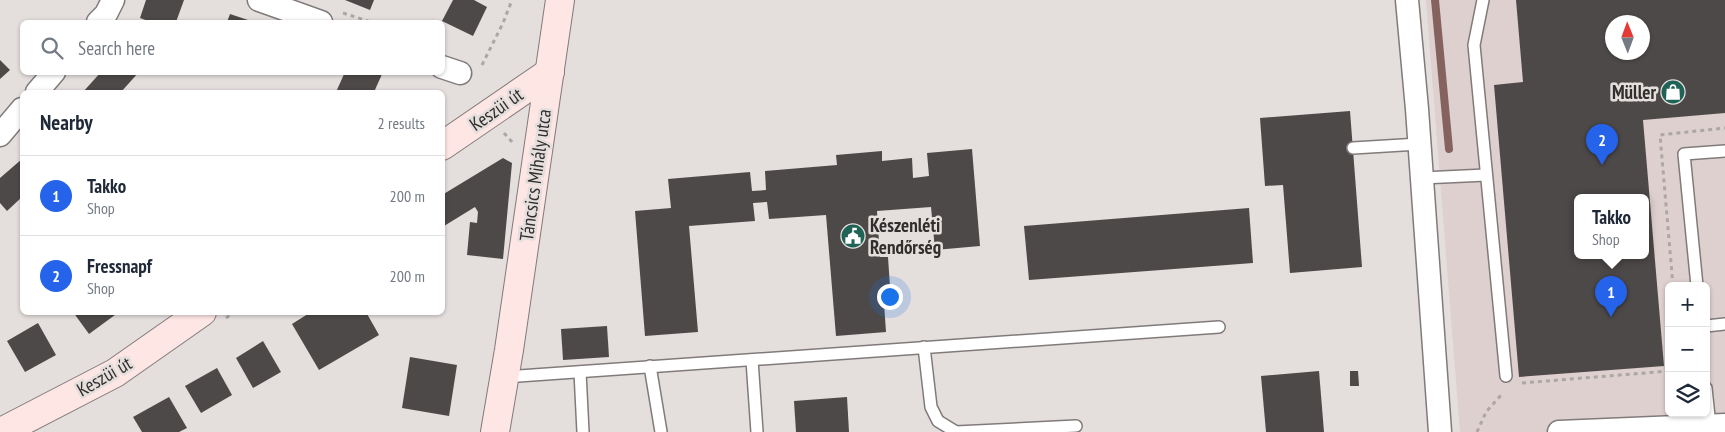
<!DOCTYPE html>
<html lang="en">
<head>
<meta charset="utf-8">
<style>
	body { margin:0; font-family:"PT Sans Narrow",sans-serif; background:#f6f6f7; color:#1f2937 }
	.controls { position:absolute; right:15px; bottom:15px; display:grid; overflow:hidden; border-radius:8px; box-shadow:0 1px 4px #0004 }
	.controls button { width:45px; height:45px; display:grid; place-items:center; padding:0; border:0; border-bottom:1px solid #e0e1e3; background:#fff; color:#1f2937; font:25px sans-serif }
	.compass { position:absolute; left:1605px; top:15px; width:45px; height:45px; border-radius:50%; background:#fff; box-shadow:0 1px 4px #0004; rotate:359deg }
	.you { position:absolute; left:889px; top:296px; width:18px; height:18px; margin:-12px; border:4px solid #fff; border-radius:50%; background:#1a73e8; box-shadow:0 0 0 8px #1a73e833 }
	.badge { display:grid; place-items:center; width:32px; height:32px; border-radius:50%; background:#2563eb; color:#fff; font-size:16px; font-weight:700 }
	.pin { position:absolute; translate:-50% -41px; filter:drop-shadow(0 1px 2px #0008) }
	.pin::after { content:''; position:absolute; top:26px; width:18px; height:15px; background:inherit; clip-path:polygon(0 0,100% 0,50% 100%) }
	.popup { position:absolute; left:1574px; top:194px; width:75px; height:65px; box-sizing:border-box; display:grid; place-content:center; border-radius:8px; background:#fff; filter:drop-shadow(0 1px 4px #0005); font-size:16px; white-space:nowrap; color:#747a83 }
	.popup b { font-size:19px; color:#1f2937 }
	.popup::after { content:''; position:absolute; left:50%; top:100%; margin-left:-10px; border:10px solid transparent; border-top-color:#fff }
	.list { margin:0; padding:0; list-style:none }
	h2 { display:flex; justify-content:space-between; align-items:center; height:65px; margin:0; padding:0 20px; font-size:21px }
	h2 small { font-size:16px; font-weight:400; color:#747a83 }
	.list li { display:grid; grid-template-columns:32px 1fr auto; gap:15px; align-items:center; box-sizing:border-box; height:80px; padding:0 20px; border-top:1px solid #e0e1e3 }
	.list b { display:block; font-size:19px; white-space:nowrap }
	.list p { margin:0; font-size:16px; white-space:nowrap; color:#747a83 }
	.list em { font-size:16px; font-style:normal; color:#747a83 }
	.icon { flex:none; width:28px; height:28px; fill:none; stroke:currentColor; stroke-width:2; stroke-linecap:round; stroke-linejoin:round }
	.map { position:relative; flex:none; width:1725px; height:432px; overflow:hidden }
	.search { position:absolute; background:#fff; box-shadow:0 1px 4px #0004; left:20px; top:20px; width:425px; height:55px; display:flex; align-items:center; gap:12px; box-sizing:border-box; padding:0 18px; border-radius:8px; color:#747a83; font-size:19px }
	.panel { position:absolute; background:#fff; box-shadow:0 1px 4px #0004; left:20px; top:90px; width:425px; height:225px; border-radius:8px }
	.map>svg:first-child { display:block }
</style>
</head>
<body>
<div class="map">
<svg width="1725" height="432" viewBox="0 0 1725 432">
	<rect width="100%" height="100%" fill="#e4dedd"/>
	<path fill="#ded0ce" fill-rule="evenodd" d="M1426 0H1725V432H1460ZM1612 22H1642V52H1612ZM1577 198H1645V256H1577ZM1669 286H1706V413H1669Z"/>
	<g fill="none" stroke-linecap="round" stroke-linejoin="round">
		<path stroke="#85625e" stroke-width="8" d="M1435 0 1449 149"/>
	</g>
	<g fill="#4e4949" fill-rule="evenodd">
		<path d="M146 0H184L176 22H151L140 18Z"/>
		<path d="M345 0H374L370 10Z"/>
		<path d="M453 0H474L487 7 473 36 442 21Z"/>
		<path d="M1516 0H1725V113L1643 120 1664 366 1519 377 1494 85 1523 82ZM1612 22H1642V52H1612ZM1577 198H1645V256H1577Z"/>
		<path d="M230 14 254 22H227Z"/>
		<path d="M0 60 10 70 0 79Z"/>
		<path d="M101 72H139L121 92H83Z"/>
		<path d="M345 72H383L374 92H336Z"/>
		<path d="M1350 111 1362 267 1290 273 1283 185 1265 186 1260 118Z"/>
		<path d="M972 149 980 246 935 250 931 207 877 211 880 257H888L891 302 884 303 886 332 836 336 826 215 769 219 767 202 753 203 755 221 689 226 698 332 645 336 635 211 671 208 668 179 750 172 752 191 766 190 765 171 837 165 836 155 882 151V161L912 158 913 178 929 176 927 153Z"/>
		<path d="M503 158 512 163 503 259 467 255 470 222 477 223 478 212 475 207 444 226 442 223V195Z"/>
		<path d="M22 159V197L7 211 0 203V178Z"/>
		<path d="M1249 208 1253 263 1029 280 1024 226Z"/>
		<path d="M73 312H119L89 334Z"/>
		<path d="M311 312H366L379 335 319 370 292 324Z"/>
		<path d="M38 323 56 355 25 372 7 341Z"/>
		<path d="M607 326 609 357 563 360 561 329Z"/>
		<path d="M263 341 281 372 253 388 236 358Z"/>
		<path d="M410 357 457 365 449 416 402 408Z"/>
		<path d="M217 368 232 395 201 413 185 386Z"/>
		<path d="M1319 371 1324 432H1266L1261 376Z"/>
		<path d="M1350 371H1358L1359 386H1350Z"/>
		<path d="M169 397 187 428 179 432H142L133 417Z"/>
		<path d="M847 397 849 432H796L794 401Z"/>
	</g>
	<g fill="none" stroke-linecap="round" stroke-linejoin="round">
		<defs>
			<g id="lane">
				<path d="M1483 0 1474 45 1506 376"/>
				<path d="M1353 148 1419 144"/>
				<path d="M1422 178 1486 175"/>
				<path d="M1697 286 1684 154 1725 151"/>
				<path d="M1706 326 1725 324"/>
				<path d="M924 347 931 407 938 421 956 432 1076 426"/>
				<path d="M752 360 757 432"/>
				<path d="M650 366 661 432"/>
				<path d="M580 372 583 432"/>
				<path d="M504 377 1219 327"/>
				<path d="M1706 388 1710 426"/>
			</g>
			<g id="street">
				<path d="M259 0 321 22"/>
				<path d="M1407 0 1417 109 1440 432"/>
				<path d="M98 22 106 14 113 0"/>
				<path d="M442 67 460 73"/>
				<path d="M37 92 54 72"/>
				<path d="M0 135 22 109"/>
				<path d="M1559 432 1725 425"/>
			</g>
			<g id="secondary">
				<path d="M442 146 550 72"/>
				<path d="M1 432 115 373 202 312"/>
				<path d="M495 432 509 350 560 0"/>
			</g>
		</defs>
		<use href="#lane" stroke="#807b7a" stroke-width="14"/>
		<use href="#street" stroke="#807b7a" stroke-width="25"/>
		<use href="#secondary" stroke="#807b7a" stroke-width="30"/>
		<g stroke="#aca7a6" stroke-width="3" stroke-dasharray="4 4" stroke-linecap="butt">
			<path d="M343 13 371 22"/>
			<path d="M482 65 503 23 512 0"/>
			<path d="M504 133 513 143"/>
			<path d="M1673 286 1660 135 1725 128"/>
			<path d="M226 318 234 312"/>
			<path d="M1522 383 1669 371"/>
			<path d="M1477 432 1486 412 1502 394"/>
		</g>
		<use href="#lane" stroke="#fff" stroke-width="11"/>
		<use href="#street" stroke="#fff" stroke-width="22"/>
		<use href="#secondary" stroke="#fde6e4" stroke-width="28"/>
	</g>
	<defs>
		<symbol id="shop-disc" viewBox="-11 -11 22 22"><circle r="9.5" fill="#1e6355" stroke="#e4dedd"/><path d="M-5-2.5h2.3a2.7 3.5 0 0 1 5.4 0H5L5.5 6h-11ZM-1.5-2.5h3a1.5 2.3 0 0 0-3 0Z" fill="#fff"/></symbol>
		<symbol id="civic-disc" viewBox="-11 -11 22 22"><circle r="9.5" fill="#1e6355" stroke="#e4dedd"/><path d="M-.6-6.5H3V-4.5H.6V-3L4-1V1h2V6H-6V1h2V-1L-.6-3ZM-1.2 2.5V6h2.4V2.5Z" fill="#fff"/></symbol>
	</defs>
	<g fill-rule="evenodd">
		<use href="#shop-disc" x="1659" y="78" width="28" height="28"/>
		<use href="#civic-disc" x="839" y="222" width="28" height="28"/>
	</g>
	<g text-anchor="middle" stroke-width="5" stroke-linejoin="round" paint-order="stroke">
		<g font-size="19" font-weight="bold" fill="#312e2e" stroke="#e4dedd" text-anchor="end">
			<text x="1656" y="99">Müller</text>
			<text x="870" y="232" text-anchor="start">Készenléti<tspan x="870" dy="22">Rendőrség</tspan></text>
		</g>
		<g font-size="19" fill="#312e2e" stroke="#e4dedd">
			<text transform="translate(496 109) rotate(-35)" y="7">Keszüi út</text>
			<text transform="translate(535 175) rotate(-82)" y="7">Táncsics Mihály utca</text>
			<text transform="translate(104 376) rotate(-30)" y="7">Keszüi út</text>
		</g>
	</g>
</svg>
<div class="controls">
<button>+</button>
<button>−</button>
<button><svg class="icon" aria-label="layers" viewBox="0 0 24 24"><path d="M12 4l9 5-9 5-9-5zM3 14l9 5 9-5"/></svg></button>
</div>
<svg class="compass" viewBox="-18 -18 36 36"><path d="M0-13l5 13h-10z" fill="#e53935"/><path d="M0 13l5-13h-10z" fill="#747a83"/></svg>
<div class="you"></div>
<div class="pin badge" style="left:1611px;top:317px">1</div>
<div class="popup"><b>Takko</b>Shop</div>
<div class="pin badge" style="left:1602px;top:165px">2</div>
<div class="search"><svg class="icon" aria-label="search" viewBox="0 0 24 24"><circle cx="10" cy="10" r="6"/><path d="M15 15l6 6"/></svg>Search here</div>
<section class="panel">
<h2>Nearby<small>2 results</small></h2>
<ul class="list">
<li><span class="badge">1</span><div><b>Takko</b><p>Shop</p></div><em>200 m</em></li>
<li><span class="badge">2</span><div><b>Fressnapf</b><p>Shop</p></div><em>200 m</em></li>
</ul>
</section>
</div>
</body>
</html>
